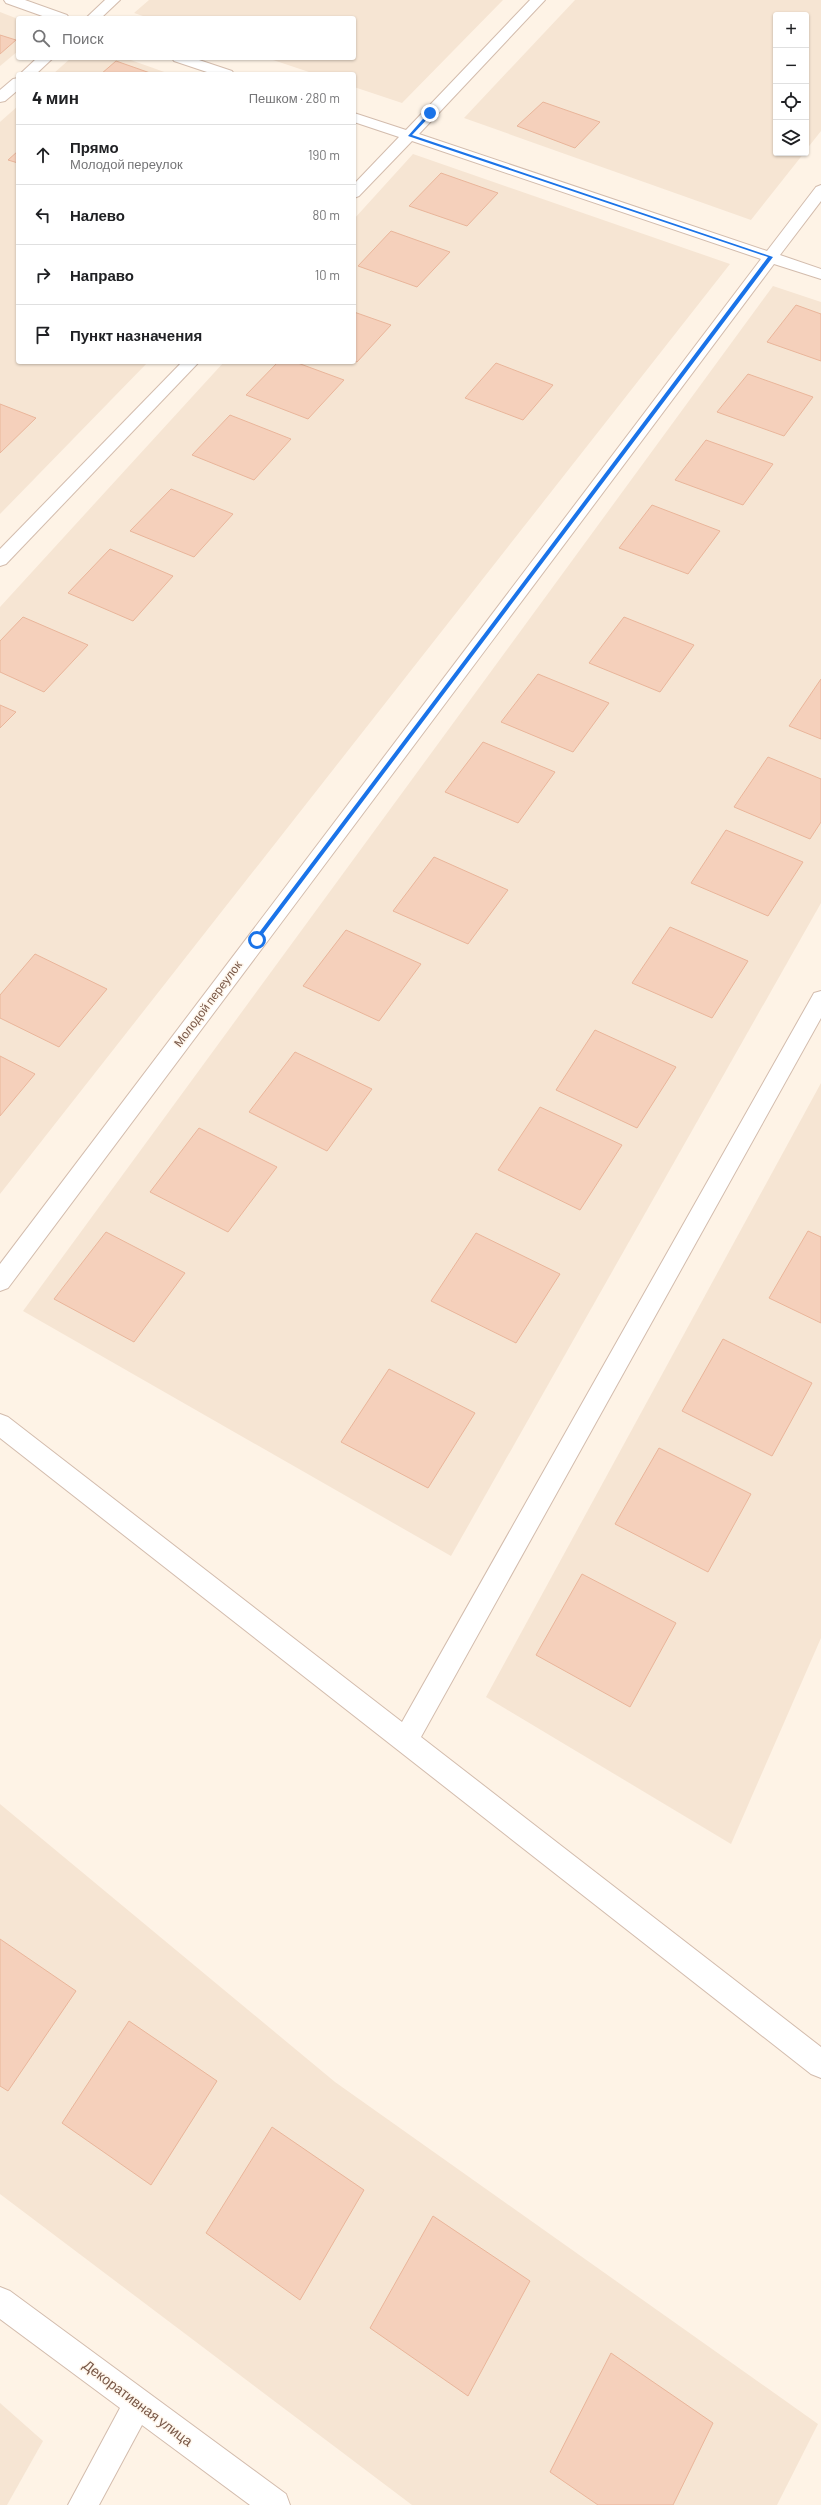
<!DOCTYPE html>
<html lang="ru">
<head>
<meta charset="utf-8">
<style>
	body { margin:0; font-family:Barlow,sans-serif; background:#f6f6f6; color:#202124 }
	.controls { position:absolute; right:12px; top:12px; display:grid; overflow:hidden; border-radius:4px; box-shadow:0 1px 3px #0004 }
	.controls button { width:36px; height:36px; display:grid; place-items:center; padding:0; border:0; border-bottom:1px solid #e0e0e0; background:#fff; color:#202124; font:20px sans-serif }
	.stop { position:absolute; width:12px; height:12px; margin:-9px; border:3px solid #1a73e8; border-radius:50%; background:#fff }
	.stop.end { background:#1a73e8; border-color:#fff; box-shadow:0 1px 4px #0008 }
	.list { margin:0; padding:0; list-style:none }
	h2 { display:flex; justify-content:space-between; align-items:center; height:52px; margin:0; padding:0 16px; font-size:17px }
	h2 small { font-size:13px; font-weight:400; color:#757577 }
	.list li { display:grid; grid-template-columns:26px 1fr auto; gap:12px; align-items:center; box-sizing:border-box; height:60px; padding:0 16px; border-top:1px solid #e0e0e0 }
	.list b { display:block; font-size:15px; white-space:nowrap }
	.list p { margin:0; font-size:13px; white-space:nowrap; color:#757577 }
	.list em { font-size:13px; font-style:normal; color:#757577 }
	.icon { flex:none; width:22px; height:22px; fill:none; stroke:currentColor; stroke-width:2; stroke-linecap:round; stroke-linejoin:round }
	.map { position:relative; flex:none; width:821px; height:2505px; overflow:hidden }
	.search { position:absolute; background:#fff; box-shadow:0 1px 3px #0004; left:16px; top:16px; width:340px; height:44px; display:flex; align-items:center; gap:10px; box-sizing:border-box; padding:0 14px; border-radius:4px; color:#757577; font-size:15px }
	.panel { position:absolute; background:#fff; box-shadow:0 1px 3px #0004; left:16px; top:72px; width:340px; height:292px; border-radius:4px }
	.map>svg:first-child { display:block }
</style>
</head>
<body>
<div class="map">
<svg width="821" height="2505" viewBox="0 0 821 2505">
	<rect width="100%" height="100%" fill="#fef3e6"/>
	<g fill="#f6e5d3">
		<path d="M149 0H503L402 103 354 87V74H315L267 58H354V18H149L134 13Z"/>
		<path d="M575 0H821V131L806 150V15H776V153H804L751 220 464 118Z"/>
		<path d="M0 12 18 19V51L0 66Z"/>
		<path d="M71 58H125L170 74H53Z"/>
		<path d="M18 106V362H148L0 514V122Z"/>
		<path d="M413 154 730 264 0 1194V607L224 362H354V219Z"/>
		<path d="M773 286 821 302V903L451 1556 23 1311Z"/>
		<path d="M821 1083V1638L731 1844 486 1697Z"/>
		<path d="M0 1804 335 2082 818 2424 777 2505H412L0 2194Z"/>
		<path d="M0 2403 43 2441 7 2505H0Z"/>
	</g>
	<g fill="#f5d0bb" stroke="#e9b59a">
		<path d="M0 35 16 40 0 54Z"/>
		<path d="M116 61 153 74H101Z"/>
		<path d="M543 102 600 122 575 148 517 126Z"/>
		<path d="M18 151V163L8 160Z"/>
		<path d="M441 173 498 193 467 226 409 206Z"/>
		<path d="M391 231 450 252 417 287 358 266Z"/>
		<path d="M796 305 821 314V361L767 342Z"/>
		<path d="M354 312 391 325 357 362 354 361Z"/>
		<path d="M278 362H295L344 380 308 419 246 395Z"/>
		<path d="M496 363 553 385 523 420 465 398Z"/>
		<path d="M748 374 813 397 784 436 717 412Z"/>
		<path d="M0 404 36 418 0 453Z"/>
		<path d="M230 415 291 439 254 480 192 455Z"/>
		<path d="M706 440 773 464 743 505 675 480Z"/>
		<path d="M171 489 233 514 194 557 130 531Z"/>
		<path d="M652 505 720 531 688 574 619 548Z"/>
		<path d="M110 549 173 576 133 621 68 593Z"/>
		<path d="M23 617 88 645 44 692 0 672V641Z"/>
		<path d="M624 617 694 645 660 692 589 663Z"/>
		<path d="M538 674 609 703 573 752 501 722Z"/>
		<path d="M821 679V739L789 726Z"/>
		<path d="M0 705 16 712 0 728Z"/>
		<path d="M483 742 555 772 518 823 445 792Z"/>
		<path d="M768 757 821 779V822L810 839 734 807Z"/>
		<path d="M726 830 803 862 768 916 691 883Z"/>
		<path d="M434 857 508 890 468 944 393 911Z"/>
		<path d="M670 927 748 961 712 1018 632 983Z"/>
		<path d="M346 930 421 964 379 1021 303 986Z"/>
		<path d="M35 954 107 989 59 1047 0 1018V995Z"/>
		<path d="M595 1030 676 1067 637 1128 556 1090Z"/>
		<path d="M295 1052 372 1089 327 1151 249 1112Z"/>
		<path d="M0 1056 35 1074 0 1116Z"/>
		<path d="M540 1107 622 1145 580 1210 498 1170Z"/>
		<path d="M199 1128 277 1167 228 1232 150 1192Z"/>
		<path d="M808 1231 821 1237V1323L769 1298Z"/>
		<path d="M106 1232 185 1273 134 1342 54 1299Z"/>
		<path d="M476 1233 560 1274 516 1343 431 1301Z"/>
		<path d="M723 1339 812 1383 772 1456 682 1411Z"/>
		<path d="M389 1369 475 1413 428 1488 341 1442Z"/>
		<path d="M659 1448 751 1494 708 1572 615 1524Z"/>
		<path d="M582 1574 676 1623 630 1707 536 1655Z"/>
		<path d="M0 1939 76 1991 8 2091 0 2086Z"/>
		<path d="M129 2021 217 2081 151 2185 62 2123Z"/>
		<path d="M272 2127 364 2190 300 2300 206 2233Z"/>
		<path d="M433 2216 530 2281 468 2396 370 2328Z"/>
		<path d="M611 2353 713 2423 673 2505H598L550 2472Z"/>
	</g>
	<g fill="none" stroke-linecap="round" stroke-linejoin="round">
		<defs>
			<g id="street">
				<path d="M4 0H25L67 15 69 18H48L6 3Z"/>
				<path d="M105 0H120L101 18H86Z"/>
				<path d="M530 0H545L419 134 767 251 816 187 821 185V201L780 255 821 269V279L774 264 8 1288 0 1291V1264L761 259 412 141 359 196 354 198V184L399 137 354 122V113L406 130Z"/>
				<path d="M37 58H53L36 74H20Z"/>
				<path d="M172 58H193L232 71 234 74H213L174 61Z"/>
				<path d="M18 78V90L5 101 0 102V90L13 79Z"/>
				<path d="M182 362H199L6 564 0 566V549Z"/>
				<path d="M821 991V1018L421 1737 821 2047V2078L811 2074 0 1438V1414L8 1417 402 1722 814 993Z"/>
				<path d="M0 2287 10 2291 286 2494 290 2505H250L142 2425 99 2505H68L120 2408 0 2319Z"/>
			</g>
		</defs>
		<use href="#street" stroke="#d3bcad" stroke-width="2"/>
		<use href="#street" fill="#fff" fill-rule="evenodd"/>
	</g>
	<path fill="#1a73e8" d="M429 112 433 113 412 135 773 257 257 942 255 938 768 257 408 136Z"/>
	<g text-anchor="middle" stroke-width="3" stroke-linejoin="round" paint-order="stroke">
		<g font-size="12" fill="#795848" stroke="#fff7ed">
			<text transform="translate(208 1004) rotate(-53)" y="4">Молодой переулок</text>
		</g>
		<g font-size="14" fill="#795848" stroke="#fff7ed">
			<text transform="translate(138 2403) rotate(37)" y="5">Декоративная улица</text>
		</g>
	</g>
</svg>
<div class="controls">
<button>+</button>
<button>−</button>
<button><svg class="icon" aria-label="locate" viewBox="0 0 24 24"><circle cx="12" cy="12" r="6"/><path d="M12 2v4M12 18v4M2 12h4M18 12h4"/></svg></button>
<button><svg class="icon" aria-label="layers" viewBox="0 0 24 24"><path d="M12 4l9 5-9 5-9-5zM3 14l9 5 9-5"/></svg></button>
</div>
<div class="stop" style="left:257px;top:940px"></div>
<div class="stop end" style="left:430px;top:113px"></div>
<div class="search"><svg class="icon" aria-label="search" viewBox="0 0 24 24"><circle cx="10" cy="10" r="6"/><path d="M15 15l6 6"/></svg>Поиск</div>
<section class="panel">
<h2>4 мин<small>Пешком · 280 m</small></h2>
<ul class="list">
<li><svg class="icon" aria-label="ahead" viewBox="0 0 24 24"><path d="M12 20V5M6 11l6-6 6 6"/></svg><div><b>Прямо</b><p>Молодой переулок</p></div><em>190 m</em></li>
<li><svg class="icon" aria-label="left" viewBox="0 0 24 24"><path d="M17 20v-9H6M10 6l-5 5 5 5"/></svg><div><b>Налево</b></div><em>80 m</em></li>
<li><svg class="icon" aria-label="right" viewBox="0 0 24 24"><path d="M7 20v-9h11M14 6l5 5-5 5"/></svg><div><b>Направо</b></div><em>10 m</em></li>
<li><svg class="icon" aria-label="arrive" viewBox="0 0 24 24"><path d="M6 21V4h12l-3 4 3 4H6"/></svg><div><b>Пункт назначения</b></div></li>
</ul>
</section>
</div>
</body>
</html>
